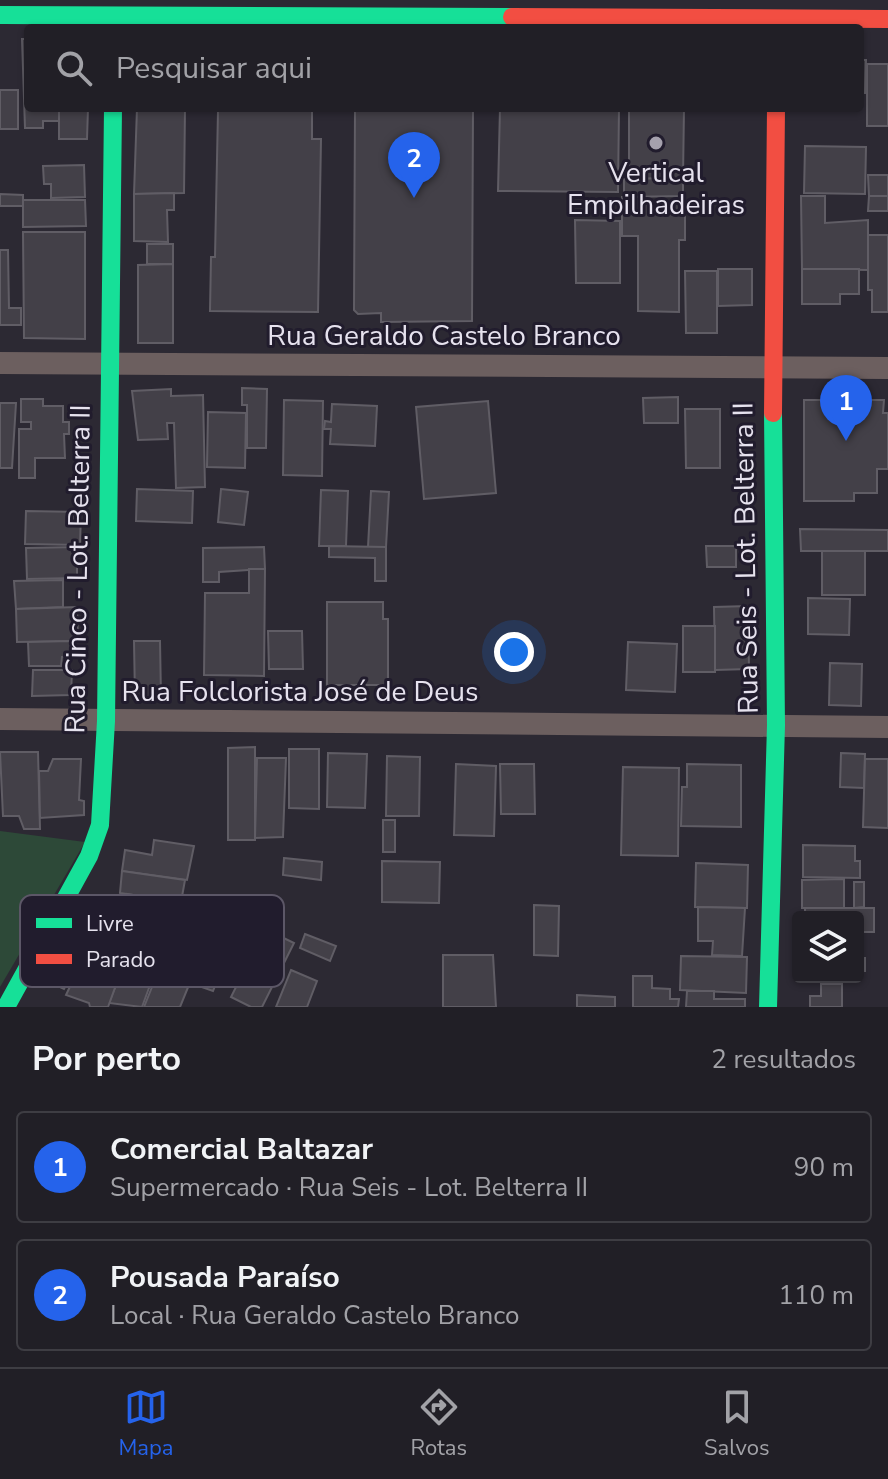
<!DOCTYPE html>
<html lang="pt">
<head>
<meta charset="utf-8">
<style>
	body { margin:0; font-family:"Nunito Sans",sans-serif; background:#2d2c32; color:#f1f3f6 }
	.controls { position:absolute; right:24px; bottom:24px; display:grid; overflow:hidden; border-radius:8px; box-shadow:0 2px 6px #0004 }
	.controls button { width:72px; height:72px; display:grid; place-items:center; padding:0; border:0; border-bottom:2px solid #3e3d43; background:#211f26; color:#f1f3f6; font:40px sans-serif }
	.you { position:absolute; left:514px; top:652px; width:28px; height:28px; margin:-20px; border:6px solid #fff; border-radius:50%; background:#1a73e8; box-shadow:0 0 0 12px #1a73e833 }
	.badge { display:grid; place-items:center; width:52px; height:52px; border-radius:50%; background:#2563eb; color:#fff; font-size:26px; font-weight:700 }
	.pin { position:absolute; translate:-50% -66px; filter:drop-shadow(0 2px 4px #0008) }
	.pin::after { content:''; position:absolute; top:42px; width:28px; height:24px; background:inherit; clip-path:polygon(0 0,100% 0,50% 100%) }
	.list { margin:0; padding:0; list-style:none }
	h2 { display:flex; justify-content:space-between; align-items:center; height:104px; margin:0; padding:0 32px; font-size:34px }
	h2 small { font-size:26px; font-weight:400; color:#a2a2a7 }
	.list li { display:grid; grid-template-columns:52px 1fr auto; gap:24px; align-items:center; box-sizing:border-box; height:112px; margin:0 16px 16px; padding:0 16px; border:2px solid #3e3d43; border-radius:8px }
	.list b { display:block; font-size:30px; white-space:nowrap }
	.list p { margin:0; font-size:26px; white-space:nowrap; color:#a2a2a7 }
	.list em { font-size:26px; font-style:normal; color:#a2a2a7 }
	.icon { flex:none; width:44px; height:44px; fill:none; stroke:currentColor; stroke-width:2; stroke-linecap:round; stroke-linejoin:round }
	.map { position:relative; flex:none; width:888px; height:1007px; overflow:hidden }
	.search { position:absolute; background:#211f26; box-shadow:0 2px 6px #0004; left:24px; right:24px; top:24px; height:88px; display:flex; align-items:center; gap:20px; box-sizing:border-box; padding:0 28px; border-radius:8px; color:#a2a2a7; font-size:30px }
	.sheet { height:360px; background:#211f26 }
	nav { display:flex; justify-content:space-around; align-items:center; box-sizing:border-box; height:112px; border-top:2px solid #3e3d43; background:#211f26; font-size:22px; color:#a2a2a7 }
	nav a { display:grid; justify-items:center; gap:4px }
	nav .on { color:#2563eb }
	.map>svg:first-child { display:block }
</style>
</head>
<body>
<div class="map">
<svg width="888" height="1007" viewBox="0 0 888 1007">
	<rect width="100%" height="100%" fill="#2c2933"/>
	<path fill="#2d4938" d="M0 831 85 842 0 987Z"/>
	<g fill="#434048" stroke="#605d65" stroke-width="2">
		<path d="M22 39H28V108H59V121H43V128H25Z"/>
		<path d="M860 60H866L865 93H860Z"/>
		<rect x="867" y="64" width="21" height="62"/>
		<rect x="0" y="90" width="18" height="39"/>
		<path d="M59 108H88L87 139H59Z"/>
		<path d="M137 108H185L184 193 134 194Z"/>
		<path d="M223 108H473L472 321 381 322V313L358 314 354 310 355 108 312 109V139H321L318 312 210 311 211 257H215L218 111Z"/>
		<path d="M500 108H619L618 192 498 191Z"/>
		<path d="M629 108H684L683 178 629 179Z"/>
		<path d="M805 146 866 147 865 194 804 193Z"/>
		<path d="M84 165 85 197 51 198V184H44L43 166Z"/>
		<path d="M868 175H888V196H869Z"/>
		<path d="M683 178V196L624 197V179Z"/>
		<path d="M174 193V210H167L168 242 134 241V194Z"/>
		<path d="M0 194 23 195V206H0Z"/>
		<path d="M801 196H825V223L868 220V270L802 269Z"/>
		<path d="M869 196H888V211H868Z"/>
		<path d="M622 197H642L641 203 685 202V240H679V312L638 311V236H622Z"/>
		<path d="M23 200H85L86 226 23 227Z"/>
		<path d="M575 220 620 221V283H576Z"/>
		<path d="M23 232H85V339L24 338Z"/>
		<path d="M868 235H888V312H872V290H868Z"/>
		<rect x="147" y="244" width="26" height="20"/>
		<path d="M0 250H8L9 308H21V325H0Z"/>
		<path d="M173 264V343H138V265Z"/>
		<path d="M718 269H752V305L718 306Z"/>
		<path d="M802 269H859V294H840V304H802Z"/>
		<path d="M685 271H717V333H686Z"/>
		<path d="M242 388 267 389 266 448H247V405H242Z"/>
		<path d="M171 389V396L203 395 205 487 176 488 174 423H167L168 439 138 440 132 391Z"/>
		<path d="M678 397V423H644L643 398Z"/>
		<path d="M21 399H43V406H63V422H69V434H64L65 458H35V478H19V429H31V422H21Z"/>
		<path d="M284 400 323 401 322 476 283 475Z"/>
		<path d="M804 400H884L883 413H888V469H877V493H854V501H804Z"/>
		<path d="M488 401 496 493 424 499 416 407Z"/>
		<path d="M0 403H16L12 468H0Z"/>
		<path d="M332 404 377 406 375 446 330 444 331 429H324L325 421 331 422Z"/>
		<path d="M685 409H720V468H686Z"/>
		<path d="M208 412 246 413 245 468 207 467Z"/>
		<path d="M137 489 193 491 192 523 136 521Z"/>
		<path d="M221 489 248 492 244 525 218 522Z"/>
		<path d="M321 490 348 491 346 546H319Z"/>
		<path d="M371 491 389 492 386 547H368Z"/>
		<path d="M26 511 81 512 80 545 25 544Z"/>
		<path d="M800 529 888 530V551H801Z"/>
		<path d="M329 546 386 547V581H375V558L329 557Z"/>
		<path d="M706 546H736V567H707Z"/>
		<path d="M77 547V578L27 579 26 548Z"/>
		<path d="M264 547 265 569 219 572V582H203V548Z"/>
		<rect x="822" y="551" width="43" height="44"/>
		<path d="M249 569H265L264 676 204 675 205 593H249Z"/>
		<path d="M63 580V607L16 609 14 581Z"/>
		<path d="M808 598 850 599 849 635 808 634Z"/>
		<path d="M327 602H383V619H388V685H327Z"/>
		<path d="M748 606 749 669 715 670 714 607Z"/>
		<path d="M77 607 78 641 17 642 16 609Z"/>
		<rect x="683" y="626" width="32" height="46"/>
		<path d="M268 631H302L303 669H269Z"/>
		<path d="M71 641 70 657H62L61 666H29L28 642Z"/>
		<path d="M134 641H160L161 698H135Z"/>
		<path d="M628 642 677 644 675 692 626 690Z"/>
		<path d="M830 663 862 664 861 706 829 705Z"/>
		<path d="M33 670H72L71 695 32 696Z"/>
		<path d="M255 747V840H228V748Z"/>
		<path d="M289 749H319V809L289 808Z"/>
		<path d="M0 752H38L40 829H24L19 816H3Z"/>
		<path d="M328 753 367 754 365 808 327 807Z"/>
		<path d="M841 753 865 754 864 788 840 787Z"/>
		<path d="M387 756 420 757 419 816H386Z"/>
		<path d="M257 758H286L283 837 255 838Z"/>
		<path d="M53 759H81L79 800 84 801V815L40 818 39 771H48Z"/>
		<path d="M865 759H888V828L863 827Z"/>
		<path d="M456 764 496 766 494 836 454 835Z"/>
		<path d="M500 764H534L535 814H501Z"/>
		<path d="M687 764 741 765V827L681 826 682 787H687Z"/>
		<path d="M623 767 679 768 678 856 621 855Z"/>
		<rect x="383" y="820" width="12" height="32"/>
		<path d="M154 840 194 846 187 880 122 871 125 850 152 855Z"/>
		<path d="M803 845 855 846V861H860V878L803 877Z"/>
		<path d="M284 858 322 862 321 880 283 875Z"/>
		<path d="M382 861 440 862 439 903 382 902Z"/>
		<path d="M696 863 748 865 747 908 695 907Z"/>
		<path d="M122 871 185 880 181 902 120 893Z"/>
		<path d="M844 879V908H802V880Z"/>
		<path d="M854 882H864V907L854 908Z"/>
		<path d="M127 894 186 904 184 923 125 914Z"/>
		<path d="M220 903 240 911 219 963 224 964 213 991 190 983Z"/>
		<path d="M534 905 559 906 558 956 534 955Z"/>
		<path d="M698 907 745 908 742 956 712 955 713 941H698Z"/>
		<path d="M805 908H874V932H858V917H805Z"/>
		<path d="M265 929 294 943 262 1007H251L231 997Z"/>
		<path d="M69 931 91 942 75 978 71 976 64 989 45 980Z"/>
		<path d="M305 934 336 946 330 961 300 948Z"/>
		<path d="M128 955 157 966 142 1007 109 1003Z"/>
		<path d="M443 955H493L496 1007H443Z"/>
		<path d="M681 956 747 957 746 993 680 990Z"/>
		<path d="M84 957 121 971 108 1007H90L89 1003 66 995Z"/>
		<path d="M858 958H865V971H858L859 981 832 982V977H858Z"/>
		<path d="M160 967 191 980 180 1007H144Z"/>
		<path d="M291 970 317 981 307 1007H276Z"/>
		<path d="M633 976H652V988L670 989V999H679L678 1007H633Z"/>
		<path d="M821 984H842V1007H810V996H821Z"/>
		<path d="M687 991H714V999H745V1007H686Z"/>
		<path d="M577 995 615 997V1007H577Z"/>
	</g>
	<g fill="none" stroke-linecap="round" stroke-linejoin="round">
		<g stroke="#6c5f5f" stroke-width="22">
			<path d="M0 363 888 368"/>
			<path d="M0 719 888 727"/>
		</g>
		<g stroke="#16e098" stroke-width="18">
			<path d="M0 15 512 17"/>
			<path d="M6 1007 89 856 100 825 106 721 113 108"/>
			<path d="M768 1007 776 725 773 413"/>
		</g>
		<g stroke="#f24e42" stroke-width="18">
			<path d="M512 17 888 19"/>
			<path d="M773 413 776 108"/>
		</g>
	</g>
	<circle fill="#a5a1ad" stroke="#211c2d" stroke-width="3" cx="656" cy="143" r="8"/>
	<g text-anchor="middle" stroke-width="6" stroke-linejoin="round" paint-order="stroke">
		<g font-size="28" fill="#e6e2ee" stroke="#211c2d">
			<text x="656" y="182">Vertical<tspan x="656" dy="32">Empilhadeiras</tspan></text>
		</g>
		<g font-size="28" fill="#e6e2ee" stroke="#211c2d">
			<text x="444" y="345">Rua Geraldo Castelo Branco</text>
			<text transform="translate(745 558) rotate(-91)" y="10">Rua Seis - Lot. Belterra II</text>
			<text transform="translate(77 569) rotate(-89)" y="10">Rua Cinco - Lot. Belterra II</text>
			<text x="300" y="701">Rua Folclorista José de Deus</text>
		</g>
	</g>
	<rect x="20" y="895" width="264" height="92" rx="12" fill="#211c2d" stroke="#5c5767" stroke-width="2"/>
	<rect x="36" y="918" width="36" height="10" fill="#16e098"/>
	<rect x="36" y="954" width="36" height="10" fill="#f24e42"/>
	<g font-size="22" fill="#e6e2ee">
		<text x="86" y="931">Livre</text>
		<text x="86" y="967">Parado</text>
	</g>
</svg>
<div class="controls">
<button><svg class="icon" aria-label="layers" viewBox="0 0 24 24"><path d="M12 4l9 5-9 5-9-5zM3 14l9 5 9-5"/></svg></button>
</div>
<div class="you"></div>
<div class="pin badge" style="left:846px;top:441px">1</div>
<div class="pin badge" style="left:414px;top:198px">2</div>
<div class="search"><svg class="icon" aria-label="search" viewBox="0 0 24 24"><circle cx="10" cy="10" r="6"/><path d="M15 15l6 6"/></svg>Pesquisar aqui</div>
</div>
<section class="sheet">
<h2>Por perto<small>2 resultados</small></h2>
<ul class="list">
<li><span class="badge">1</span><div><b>Comercial Baltazar</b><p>Supermercado · Rua Seis - Lot. Belterra II</p></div><em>90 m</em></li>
<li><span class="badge">2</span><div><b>Pousada Paraíso</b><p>Local · Rua Geraldo Castelo Branco</p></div><em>110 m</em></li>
</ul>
</section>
<nav>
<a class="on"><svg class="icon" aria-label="map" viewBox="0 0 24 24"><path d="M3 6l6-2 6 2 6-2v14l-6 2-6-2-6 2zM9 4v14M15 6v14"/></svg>Mapa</a>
<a><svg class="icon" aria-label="directions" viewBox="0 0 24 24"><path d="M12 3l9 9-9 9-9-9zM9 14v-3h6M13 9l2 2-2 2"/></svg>Rotas</a>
<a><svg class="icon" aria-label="saved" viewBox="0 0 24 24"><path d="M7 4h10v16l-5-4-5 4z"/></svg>Salvos</a>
</nav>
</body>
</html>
